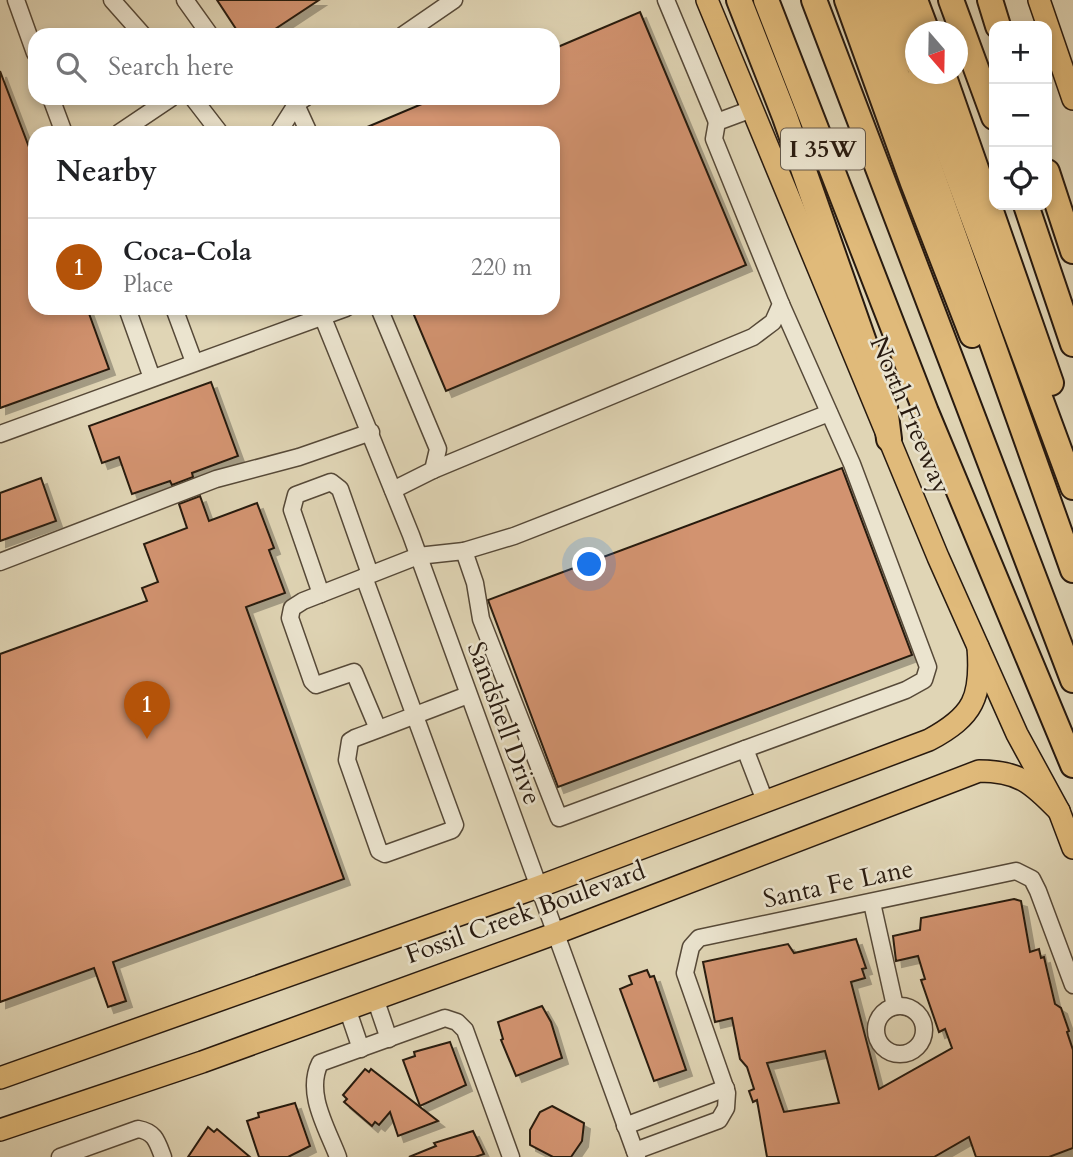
<!DOCTYPE html>
<html lang="en">
<head>
<meta charset="utf-8">
<style>
	body { margin:0; font-family:Cardo,serif; background:#f6f6f6; color:#202124 }
	.controls { position:absolute; right:21px; top:21px; display:grid; overflow:hidden; border-radius:14px; box-shadow:0 4px 10px #0003 }
	.controls button { width:63px; height:63px; display:grid; place-items:center; padding:0; border:0; border-bottom:2px solid #e0e0e0; background:#fff; color:#202124; font:35px sans-serif }
	.compass { position:absolute; left:905px; top:21px; width:63px; height:63px; border-radius:50%; background:#fff; box-shadow:0 4px 10px #0003; rotate:160deg }
	.you { position:absolute; left:590px; top:565px; width:24px; height:24px; margin:-18px; border:5px solid #fff; border-radius:50%; background:#1a73e8; box-shadow:0 0 0 10px #1a73e833 }
	.badge { display:grid; place-items:center; width:46px; height:46px; border-radius:50%; background:#b45309; color:#fff; font-size:23px; font-weight:700 }
	.pin { position:absolute; translate:-50% -58px; filter:drop-shadow(0 2px 4px #0008) }
	.pin::after { content:''; position:absolute; top:37px; width:24px; height:21px; background:inherit; clip-path:polygon(0 0,100% 0,50% 100%) }
	.list { margin:0; padding:0; list-style:none }
	h2 { display:flex; justify-content:space-between; align-items:center; height:91px; margin:0; padding:0 28px; font-size:30px }
	h2 small { font-size:23px; font-weight:400; color:#757577 }
	.list li { display:grid; grid-template-columns:46px 1fr auto; gap:21px; align-items:center; box-sizing:border-box; height:98px; padding:0 28px; border-top:2px solid #e0e0e0 }
	.list b { display:block; font-size:26px; white-space:nowrap }
	.list p { margin:0; font-size:23px; white-space:nowrap; color:#757577 }
	.list em { font-size:23px; font-style:normal; color:#757577 }
	.icon { flex:none; width:38px; height:38px; fill:none; stroke:currentColor; stroke-width:2; stroke-linecap:round; stroke-linejoin:round }
	.map { position:relative; flex:none; width:1073px; height:1157px; overflow:hidden }
	.search { position:absolute; background:#fff; box-shadow:0 4px 10px #0003; left:28px; top:28px; width:532px; height:77px; display:flex; align-items:center; gap:18px; box-sizing:border-box; padding:0 24px; border-radius:21px; color:#757577; font-size:26px }
	.panel { position:absolute; background:#fff; box-shadow:0 4px 10px #0003; left:28px; top:126px; width:532px; height:189px; border-radius:21px }
	.map>svg:first-child { display:block }
</style>
</head>
<body>
<div class="map">
<svg width="1073" height="1157" viewBox="0 0 1073 1157">
	<defs>
		<filter id="shadow"><feDropShadow dx="6" dy="6" stdDeviation="0" flood-color="#0004"/></filter>
	</defs>
	<rect width="100%" height="100%" fill="#e0d5b5"/>
	<filter id="stains"><feTurbulence type="fractalNoise" baseFrequency=".00286" numOctaves="4"/><feColorMatrix values="0 0 0 0 .2 0 0 0 0 .09 0 0 0 0 .02 0 0 0 .5 -.17"/></filter>
	<radialGradient id="worn" r=".72"><stop offset=".6" stop-color="#630" stop-opacity="0"/><stop offset="1" stop-color="#630" stop-opacity=".3"/></radialGradient>
	<g fill="#d2936f" stroke="#281a0f" stroke-width="2" fill-rule="evenodd" filter="url(#shadow)">
		<path d="M217 0H319L266 35H240Z"/>
		<path d="M640 12 746 265 446 391 411 308H553V133H353L436 98H553V49Z"/>
		<path d="M0 71 35 163V308H87L109 369 0 408Z"/>
		<path d="M211 382 238 456 192 473 193 477 172 485 170 481 132 494 119 457 102 463 89 426Z"/>
		<path d="M842 468 912 655 558 787 488 600Z"/>
		<path d="M41 478 56 521 0 541V493Z"/>
		<path d="M200 496 209 521 257 503 274 548 269 550 285 593 246 607 344 879 113 962 126 1001 108 1007 94 968 0 1002V654L147 601 142 588 158 582 144 544 187 528 179 504Z"/>
		<path d="M1014 899 1021 901 1030 952 1039 949 1041 958 1044 957 1055 1004 1061 1008 1069 1031 1067 1032 1073 1050V1148L1049 1157H976L969 1137 934 1157H767L757 1100 753 1102 749 1091 754 1089 747 1067 740 1059 732 1018 715 1022 703 962 788 944 794 953 856 939 866 968 862 969 865 978 851 982 879 1089 952 1048 945 1029 939 1032 921 980 925 979 918 956 896 961 893 936 920 930 921 918ZM825 1051 839 1103 784 1112 767 1063Z"/>
		<path d="M647 970 650 977 654 976 686 1070 654 1081 620 989 632 984 629 976Z"/>
		<path d="M542 1006 551 1022 562 1058 516 1076 501 1040 503 1039 498 1022Z"/>
		<path d="M450 1042 466 1085 420 1106 403 1060 415 1056 414 1052Z"/>
		<path d="M365 1069 369 1072 371 1069 438 1121 398 1136 390 1112 379 1125 375 1122 372 1126 344 1102 347 1099 343 1095Z"/>
		<path d="M295 1103 310 1146 288 1157H259L247 1121 259 1117 258 1113Z"/>
		<path d="M552 1106 584 1123 582 1141 571 1157H553L530 1145V1130L540 1112Z"/>
		<path d="M208 1127 214 1132 217 1129 250 1157H188Z"/>
		<path d="M473 1131 484 1154 475 1157H409L436 1146 434 1143Z"/>
	</g>
	<g fill="none" stroke-linecap="round" stroke-linejoin="round">
		<defs>
			<g id="minor">
				<path d="M16 0 35 53"/>
				<path d="M112 0 143 35"/>
				<path d="M185 0 210 35"/>
				<path d="M666 0 717 122"/>
				<path d="M403 35 454 0"/>
				<path d="M51 98 64 133"/>
				<path d="M193 98 220 133"/>
				<path d="M293 98 309 133"/>
				<path d="M119 133 171 98"/>
				<path d="M278 133 297 103 305 98"/>
				<path d="M127 308 152 378"/>
				<path d="M174 308 194 362"/>
				<path d="M319 308 411 535 637 1157"/>
				<path d="M379 308 438 449 433 470 393 490"/>
				<path d="M0 434 346 308"/>
				<path d="M433 470 753 337 773 322 781 304 714 139 717 122 752 109"/>
				<path d="M464 551 514 536 829 413"/>
				<path d="M0 562 216 479 299 457 371 432"/>
				<path d="M364 577 455 825 452 830 385 854 379 851 347 760 350 741 355 738C393 724 431 709 468 695"/>
				<path d="M321 594 292 510 296 495 331 482 340 489 370 574"/>
				<path d="M378 729 354 672 316 685 312 681 290 618 292 608 303 601 418 556 464 551 475 583 481 619 559 818 745 749"/>
				<path d="M765 801 745 749 906 690 924 680 928 667 852 464 781 304"/>
				<path d="M872 903 895 1006"/>
				<path d="M375 998 389 1039"/>
				<circle cx="900" cy="1030" r="24"/>
				<path d="M347 1008 361 1049"/>
				<path d="M625 1126 726 1088"/>
				<path d="M635 1151 719 1120 726 1108 727 1093 685 973 691 947 699 938 1016 871 1032 879 1038 891 1073 985"/>
				<path d="M60 1157 138 1129C155 1132 157 1141 163 1157"/>
				<path d="M338 1157C327 1128 305 1093 320 1063L445 1018 457 1022 465 1030 511 1157"/>
			</g>
			<g id="major">
				<path d="M707 0 938 557 1017 734 1059 811 1073 848"/>
				<path d="M1039 0 1073 99"/>
				<path d="M0 1078 538 887 929 740C974 716 982 697 978 647"/>
				<path d="M0 1130 202 1062 554 934 979 771C1019 771 1032 783 1059 811"/>
			</g>
			<g id="highway">
				<path d="M739 0 785 117 884 399 889 439"/>
				<path d="M766 0 926 412 1073 765"/>
				<path d="M814 0 1073 680"/>
				<path d="M847 0 913 183 972 335"/>
				<path d="M870 0 1073 570"/>
				<path d="M893 0 916 62"/>
				<path d="M915 0 927 32"/>
				<path d="M951 0 994 117"/>
				<path d="M990 0 998 26"/>
				<path d="M920 74 1073 487"/>
				<path d="M943 74 1051 383"/>
				<path d="M1047 172 1073 251"/>
				<path d="M1026 205 1073 344"/>
			</g>
		</defs>
		<use href="#minor" stroke="#564938" stroke-width="19"/>
		<use href="#major" stroke="#281a0f" stroke-width="24"/>
		<use href="#highway" stroke="#281a0f" stroke-width="28"/>
		<use href="#minor" stroke="#ebe4cf" stroke-width="16"/>
		<use href="#major" stroke="#e0ba7a" stroke-width="21"/>
		<use href="#highway" stroke="#e0ba7a" stroke-width="24"/>
	</g>
	<g text-anchor="middle" stroke-width="5" stroke-linejoin="round" paint-order="stroke">
		<rect fill="#ebe4cf" stroke="#625749" stroke-width="2" x="781" y="128.5" width="84" height="41" rx="5"/>
		<g font-size="24" font-weight="bold" fill="#281a0f">
			<text x="823" y="157">I 35W</text>
		</g>
		<g font-size="26" fill="#281a0f" stroke="#ebe4cf">
			<text transform="translate(911 415) rotate(67)" y="9">North Freeway</text>
			<text transform="translate(505 723) rotate(70)" y="9">Sandshell Drive</text>
			<text transform="translate(838 883) rotate(-12)" y="9">Santa Fe Lane</text>
			<text transform="translate(525 912) rotate(-20)" y="9">Fossil Creek Boulevard</text>
		</g>
	</g>
	<rect width="100%" height="100%" filter="url(#stains)"/>
	<rect width="100%" height="100%" fill="url(#worn)"/>
</svg>
<div class="controls">
<button>+</button>
<button>−</button>
<button><svg class="icon" aria-label="locate" viewBox="0 0 24 24"><circle cx="12" cy="12" r="6"/><path d="M12 2v4M12 18v4M2 12h4M18 12h4"/></svg></button>
</div>
<svg class="compass" viewBox="-18 -18 36 36"><path d="M0-13l5 13h-10z" fill="#e53935"/><path d="M0 13l5-13h-10z" fill="#757577"/></svg>
<div class="you"></div>
<div class="pin badge" style="left:147px;top:739px">1</div>
<div class="search"><svg class="icon" aria-label="search" viewBox="0 0 24 24"><circle cx="10" cy="10" r="6"/><path d="M15 15l6 6"/></svg>Search here</div>
<section class="panel">
<h2>Nearby<small></small></h2>
<ul class="list">
<li><span class="badge">1</span><div><b>Coca-Cola</b><p>Place</p></div><em>220 m</em></li>
</ul>
</section>
</div>
</body>
</html>
